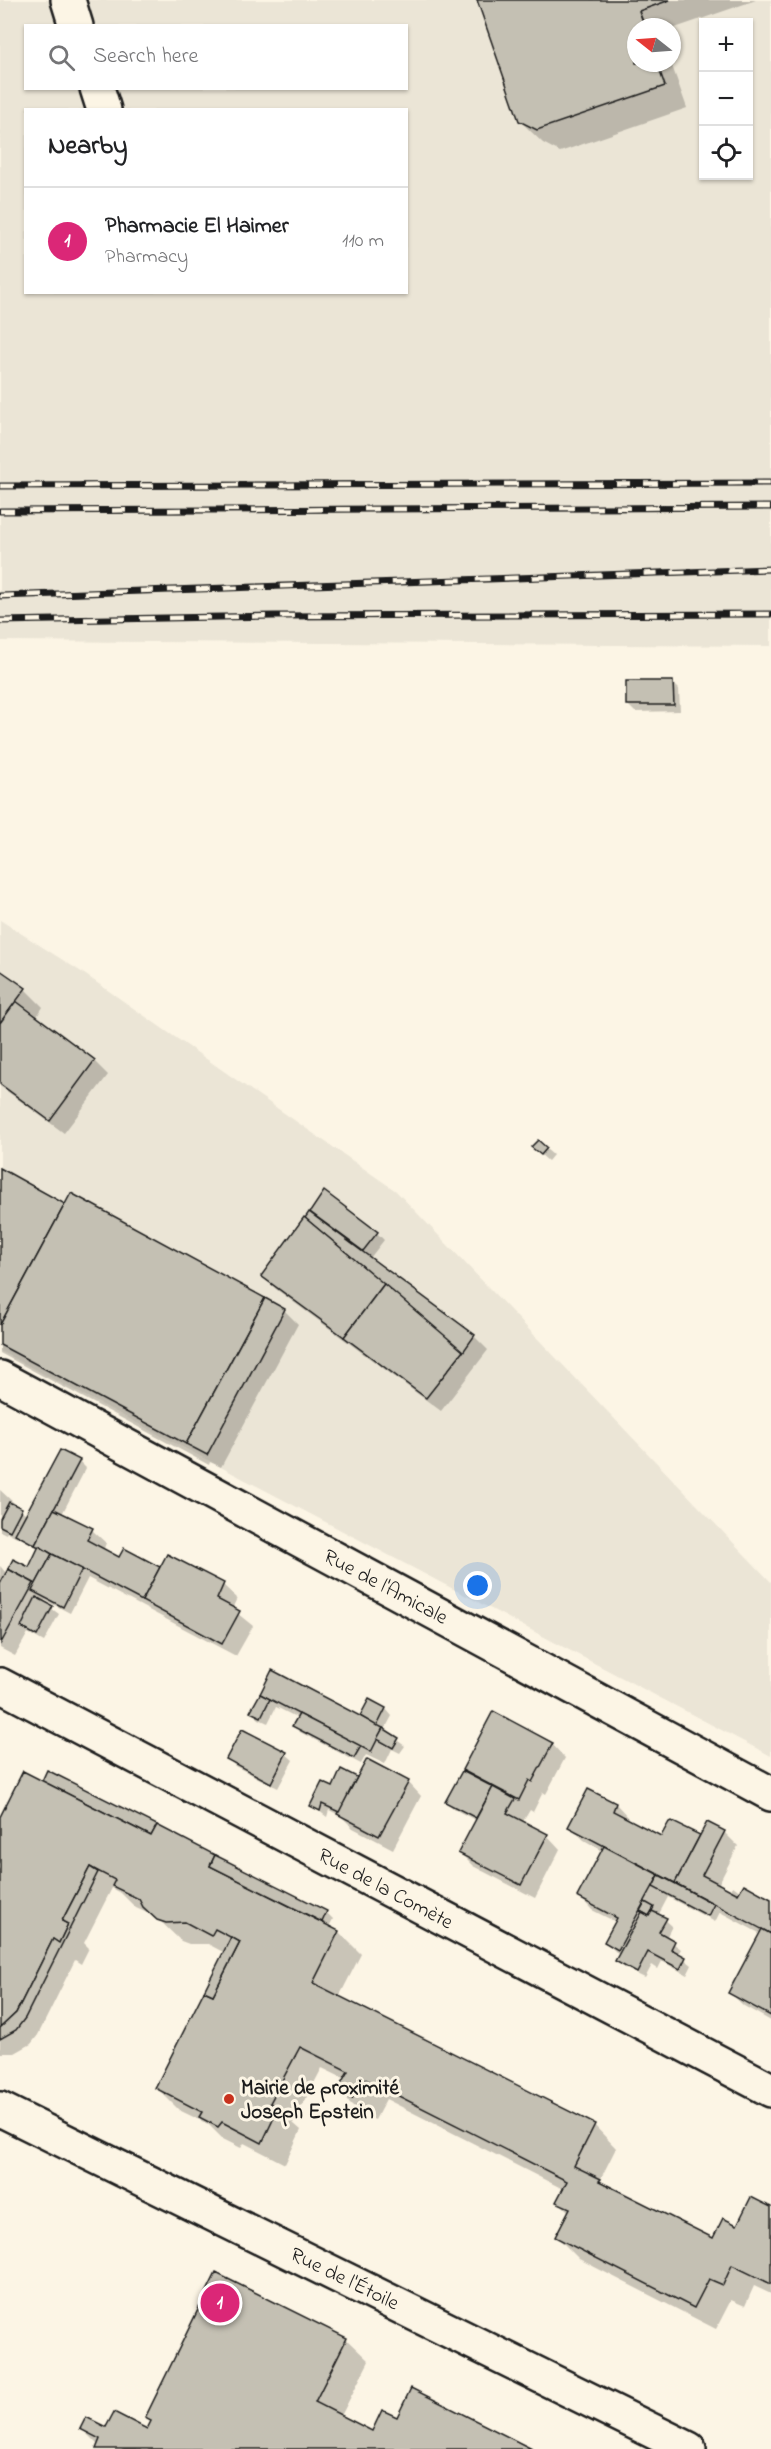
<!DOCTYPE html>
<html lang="en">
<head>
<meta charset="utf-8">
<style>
	body { margin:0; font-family:"Indie Flower",sans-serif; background:#f6f6f6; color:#202124 }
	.controls { position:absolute; right:18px; top:18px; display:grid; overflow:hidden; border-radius:0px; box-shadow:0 2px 4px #0004 }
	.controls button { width:54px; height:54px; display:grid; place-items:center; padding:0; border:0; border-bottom:2px solid #e0e0e0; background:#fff; color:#202124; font:30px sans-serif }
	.compass { position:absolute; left:627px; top:18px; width:54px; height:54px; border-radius:50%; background:#fff; box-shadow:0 2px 4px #0004; rotate:287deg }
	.you { position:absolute; left:478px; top:1586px; width:21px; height:21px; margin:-15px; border:4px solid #fff; border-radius:50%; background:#1a73e8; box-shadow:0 0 0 9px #1a73e833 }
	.badge { display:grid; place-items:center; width:39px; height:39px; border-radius:50%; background:#db2777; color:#fff; font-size:20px; font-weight:700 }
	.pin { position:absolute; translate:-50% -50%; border:3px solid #fff; box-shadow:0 2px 6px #0006 }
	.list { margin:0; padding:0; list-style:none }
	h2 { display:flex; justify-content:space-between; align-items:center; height:78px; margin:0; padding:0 24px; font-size:26px }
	h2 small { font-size:20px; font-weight:400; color:#757577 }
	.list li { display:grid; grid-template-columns:39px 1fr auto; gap:18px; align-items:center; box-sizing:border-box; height:108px; padding:0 24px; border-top:2px solid #e0e0e0 }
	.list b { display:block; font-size:22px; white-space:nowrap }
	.list p { margin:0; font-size:20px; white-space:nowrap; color:#757577 }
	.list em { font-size:20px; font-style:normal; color:#757577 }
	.icon { flex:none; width:33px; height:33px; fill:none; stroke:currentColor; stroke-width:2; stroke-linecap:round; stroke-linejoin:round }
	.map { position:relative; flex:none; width:771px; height:2449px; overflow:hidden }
	.search { position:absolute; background:#fff; box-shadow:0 2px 4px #0004; left:24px; top:24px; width:384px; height:66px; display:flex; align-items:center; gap:15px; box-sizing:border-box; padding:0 21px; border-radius:0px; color:#757577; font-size:22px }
	.panel { position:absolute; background:#fff; box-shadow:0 2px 4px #0004; left:24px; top:108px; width:384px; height:186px; border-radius:0px }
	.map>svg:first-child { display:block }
</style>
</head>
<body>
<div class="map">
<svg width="771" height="2449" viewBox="0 0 771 2449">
	<rect width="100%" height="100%" fill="#fcf5e5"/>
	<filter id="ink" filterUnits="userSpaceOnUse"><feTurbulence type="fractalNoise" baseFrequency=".0167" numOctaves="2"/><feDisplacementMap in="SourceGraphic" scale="12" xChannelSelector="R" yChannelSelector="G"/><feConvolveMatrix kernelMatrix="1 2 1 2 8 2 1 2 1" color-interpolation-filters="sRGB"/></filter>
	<g filter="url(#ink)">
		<g fill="#ebe5d6" fill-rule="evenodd">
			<path d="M0 0H771V646L0 641ZM704 22H748V176H704ZM26 26H406V88H26ZM636 27H672V63H636ZM26 110H406V292H26Z"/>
			<path d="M0 920 80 971 396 1191 771 1582V1756L0 1351Z"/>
		</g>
		<g fill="#0003">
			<path d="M480 0H756L672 29V27H636V63H671L687 108 560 152 543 143 520 121Z"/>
			<path d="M672 682 679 689 680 711 635 712 628 705Z"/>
			<path d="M0 971 25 989 43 1007 36 1018 94 1061 108 1075 64 1133 0 1086Z"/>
			<path d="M538 1142 553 1155 548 1161 540 1154Z"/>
			<path d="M0 1170 66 1206 72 1195 284 1310 298 1324 221 1467 210 1462 209 1465 0 1353Z"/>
			<path d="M317 1217 377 1233 384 1240 370 1258 474 1336 488 1350 441 1411 276 1289 263 1276Z"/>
			<path d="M79 1461 86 1468 62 1514 92 1530 106 1543 103 1551 119 1559 124 1550 161 1569 223 1585 237 1598 232 1609 253 1626 236 1656 88 1578 70 1613 45 1600 44 1603 59 1614 44 1642 28 1633 15 1656 0 1648V1566L7 1574 14 1561 30 1569 39 1549 18 1535 17 1537 7 1532 6 1534 0 1531V1490L27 1515Z"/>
			<path d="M261 1696 366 1721 369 1701 386 1709 392 1716 384 1731 405 1746 400 1753 392 1749 385 1764 366 1755 361 1764 300 1732 294 1726 298 1718 276 1707 268 1723 259 1719 252 1712Z"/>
			<path d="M552 1744 565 1758 546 1794 543 1792 533 1812 530 1810 522 1823 547 1835 560 1849 535 1898 473 1866 460 1853 477 1821 454 1809 447 1802 471 1776 464 1770Z"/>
			<path d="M286 1754 293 1760 278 1788 235 1766 228 1759Z"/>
			<path d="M342 1771 358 1779 408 1782 421 1796 393 1849 353 1828 341 1816 329 1810 327 1817 311 1805 333 1789Z"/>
			<path d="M24 1773 326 1912 333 1919 329 1927 339 1932 361 1954 339 1997 594 2125 616 2148 600 2180 606 2186 714 2240 771 2208V2294L754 2286 745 2306 731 2300 716 2329 579 2259 557 2237 570 2213 558 2201 565 2190 386 2099 375 2120 360 2113 338 2091 345 2079 322 2068 293 2123 301 2130 285 2164 244 2143 241 2148 223 2139 208 2124 179 2110 157 2088 225 1953 208 1944H189L181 1941 156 1917 136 1908 121 1893 112 1888 84 1943 89 1948 81 1964 75 1960 38 2035 31 2044 15 2053H0V1821Z"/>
			<path d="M589 1791 616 1804 629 1818 628 1820 662 1838 671 1822 701 1837 708 1824 724 1832 738 1846 718 1885 730 1891 733 1886 741 1892 771 1901V2021L744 2006 730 1993 761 1934 720 1912 715 1922 708 1918 714 1908H710L706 1917 668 1897 659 1914 672 1926 666 1938 681 1949 678 1954 692 1965 687 1975 662 1961 658 1969 652 1965 645 1978 624 1968 617 1961 620 1956 606 1942 616 1922 592 1910 579 1896 603 1851 584 1840 570 1827Z"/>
			<path d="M346 2339 369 2361 341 2416 373 2433 397 2419 529 2449H97L99 2446 82 2429 148 2431 152 2423 147 2418Z"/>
		</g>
		<g fill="#c4c0b3" stroke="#1c1c1c" stroke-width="1.5">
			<path d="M477 0H670L639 11 645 27H636V63H657L665 86 537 130 519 121Z"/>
			<path d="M626 681H673L674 705H626Z"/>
			<path d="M0 970 26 988 0 1023Z"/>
			<path d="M16 1001 95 1060 50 1121 0 1084V1023Z"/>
			<path d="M538 1140 547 1148 541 1155 531 1147Z"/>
			<path d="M0 1168 65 1204 0 1325Z"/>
			<path d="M324 1191 378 1232 363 1251 310 1212Z"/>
			<path d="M71 1193 265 1298 186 1444 0 1345V1325Z"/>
			<path d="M309 1212 475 1335 463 1352 305 1218Z"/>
			<path d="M304 1217 384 1284 344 1337 261 1276Z"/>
			<path d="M384 1284 463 1351 426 1398 344 1337Z"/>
			<path d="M265 1298 285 1309 207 1455 186 1444Z"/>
			<path d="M60 1450 80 1460 35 1545 15 1534Z"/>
			<path d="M9 1502 22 1508 10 1531 0 1526V1519Z"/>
			<path d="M54 1509 93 1528 87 1540 119 1557 124 1548 160 1567 142 1601 35 1545Z"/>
			<path d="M39 1546 52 1554 36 1584 8 1569 13 1559 29 1567Z"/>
			<path d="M52 1554 82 1569 63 1607 32 1591Z"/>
			<path d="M167 1554 224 1583 217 1599 240 1611 222 1644 142 1601Z"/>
			<path d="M8 1569 34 1583 1 1643 0 1584Z"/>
			<path d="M36 1597 53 1606 37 1636 21 1627Z"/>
			<path d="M272 1670 383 1728 371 1752 260 1694Z"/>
			<path d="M260 1694 270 1699 261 1717 250 1712Z"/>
			<path d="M369 1699 386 1708 377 1726 360 1716Z"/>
			<path d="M493 1711 553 1743 532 1782 529 1780 519 1800 462 1770Z"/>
			<path d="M299 1714 361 1746 354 1758 292 1726Z"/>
			<path d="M383 1728 399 1738 393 1748 377 1739Z"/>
			<path d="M242 1729 287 1752 271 1783 226 1759Z"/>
			<path d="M367 1759 409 1781 379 1836 337 1814Z"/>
			<path d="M341 1769 357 1777 339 1812 322 1804 320 1811 310 1806 322 1782 333 1787Z"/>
			<path d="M47 1770 157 1825 151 1836 42 1781Z"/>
			<path d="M23 1771 151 1836 157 1825 215 1855 210 1866 339 1931 313 1983 595 2124 574 2166 601 2179 599 2181 713 2238 723 2218 737 2225 751 2197 771 2207V2284L732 2265 723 2285 709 2279 694 2308 555 2237 570 2208 556 2202 567 2181 363 2078 352 2099 336 2092 348 2071 300 2047 270 2103 279 2107 262 2143 222 2122 218 2127 199 2117 202 2112 155 2088 204 1991 213 1995 240 1942 215 1929 211 1936 185 1922 166 1923 157 1920 143 1907 139 1899 112 1886 115 1880 90 1867 62 1921 68 1924 59 1943 53 1939 16 2013 0 2028V1817Z"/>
			<path d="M462 1771 493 1787 476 1818 445 1802Z"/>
			<path d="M493 1787 515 1799 507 1813 548 1834 521 1885 458 1853Z"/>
			<path d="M588 1789 616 1803 613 1811 661 1836 669 1822 671 1821 700 1835 675 1883 568 1827Z"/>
			<path d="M707 1822 725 1831 702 1875 738 1894 744 1884 771 1899V1934L675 1883Z"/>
			<path d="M604 1846 659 1875 618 1950 604 1942 617 1918 577 1897Z"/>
			<path d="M215 1855 327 1911 322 1922 210 1866Z"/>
			<path d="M90 1867 98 1872 25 2018 16 2030 0 2039V2028L16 2013 53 1939 59 1943 68 1924 62 1921Z"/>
			<path d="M659 1875 714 1904 708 1916 653 1887Z"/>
			<path d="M645 1902 654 1907 649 1916 640 1911Z"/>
			<path d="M652 1911 667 1918 659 1932 675 1941 671 1949 686 1957 680 1969 648 1952 637 1973 615 1961 642 1912 649 1916Z"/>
			<path d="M762 1929 771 1934V2016L728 1993Z"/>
			<path d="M231 1937 240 1942 213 1995 204 1991Z"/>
			<path d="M216 2273 347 2338 315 2402 372 2431 382 2410 397 2417 411 2388 532 2449H96L100 2439 80 2429 86 2417 106 2427 114 2412 147 2429 151 2421 145 2418Z"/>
		</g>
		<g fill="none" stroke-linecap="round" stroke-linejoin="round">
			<defs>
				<g id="minor">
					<path d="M68 0 76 26"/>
					<path d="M97 88 104 110"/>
					<path d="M0 1378 771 1794"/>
					<path d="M0 1685 771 2090"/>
					<path d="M0 2109 689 2449"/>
				</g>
			</defs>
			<use href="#minor" stroke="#1c1c1c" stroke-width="38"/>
			<use href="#minor" stroke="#fcf5e5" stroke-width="33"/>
			<defs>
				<g id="rail">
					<path d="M0 486 771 483"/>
					<path d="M0 511 771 507"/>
					<path d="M0 596 771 569"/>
					<path d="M0 621 274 616 771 614"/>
				</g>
			</defs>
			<use href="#rail" stroke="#1c1c1c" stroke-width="7"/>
			<use href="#rail" stroke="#fcf5e5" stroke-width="4.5" stroke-dasharray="14" stroke-linecap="butt"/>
		</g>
	</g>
	<circle fill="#c8321e" stroke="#fcf5e5" stroke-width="2" cx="229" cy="2099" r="6"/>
	<g text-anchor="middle" stroke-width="6" stroke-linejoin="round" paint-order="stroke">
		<g font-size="21" fill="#1c1c1c" stroke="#fcf5e5">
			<text transform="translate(386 1586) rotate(28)" y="7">Rue de l'Amicale</text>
			<text transform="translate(386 1888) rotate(28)" y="7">Rue de la Comète</text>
			<text transform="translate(345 2278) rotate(26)" y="7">Rue de l'Étoile</text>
		</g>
		<g font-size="21" font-weight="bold" fill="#1c1c1c" stroke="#fcf5e5" text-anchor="start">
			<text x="241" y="2094">Mairie de proximité<tspan x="241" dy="24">Joseph Epstein</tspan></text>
		</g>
	</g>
</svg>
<div class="controls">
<button>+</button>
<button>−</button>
<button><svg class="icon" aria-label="locate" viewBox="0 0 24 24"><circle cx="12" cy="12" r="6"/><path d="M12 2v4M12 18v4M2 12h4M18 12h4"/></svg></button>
</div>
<svg class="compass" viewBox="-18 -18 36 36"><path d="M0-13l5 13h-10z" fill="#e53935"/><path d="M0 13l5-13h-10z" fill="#757577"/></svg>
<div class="you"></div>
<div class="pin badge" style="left:220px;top:2303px">1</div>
<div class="search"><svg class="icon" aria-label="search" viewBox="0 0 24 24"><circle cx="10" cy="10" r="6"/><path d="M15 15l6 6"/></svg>Search here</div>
<section class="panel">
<h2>Nearby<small></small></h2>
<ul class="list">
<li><span class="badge">1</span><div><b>Pharmacie El Haimer</b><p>Pharmacy</p></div><em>110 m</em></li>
</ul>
</section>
</div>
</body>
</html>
